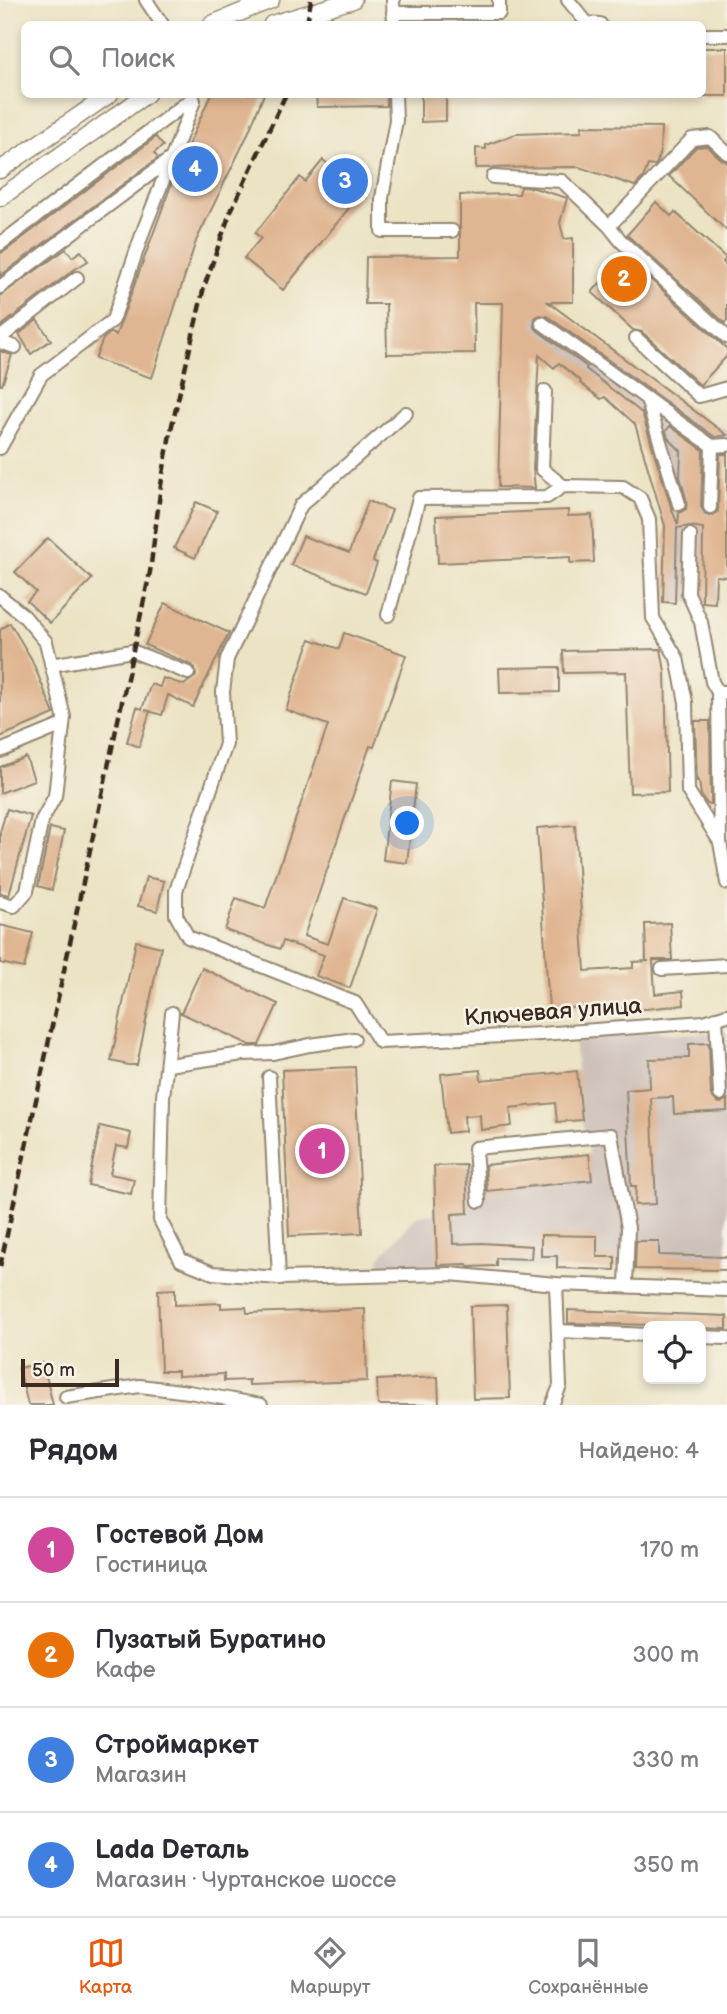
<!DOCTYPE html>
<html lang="ru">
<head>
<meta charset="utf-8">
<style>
	body { margin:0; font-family:"Balsamiq Sans",sans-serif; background:#f7f7f7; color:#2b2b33 }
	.controls { position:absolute; right:21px; bottom:21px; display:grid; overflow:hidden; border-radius:10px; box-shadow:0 4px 10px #0003 }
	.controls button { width:63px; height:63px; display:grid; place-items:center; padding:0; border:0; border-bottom:2px solid #e1e1e2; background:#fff; color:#2b2b33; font:35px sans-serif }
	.scale { position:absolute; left:21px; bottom:18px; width:98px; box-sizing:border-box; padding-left:7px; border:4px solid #3b2a1e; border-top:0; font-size:19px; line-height:24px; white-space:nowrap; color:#3b2a1e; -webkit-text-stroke:5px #f7f3e8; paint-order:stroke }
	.you { position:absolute; left:408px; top:824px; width:24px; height:24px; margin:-18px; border:5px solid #fff; border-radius:50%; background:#1a73e8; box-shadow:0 0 0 10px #1a73e833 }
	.badge { display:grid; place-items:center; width:46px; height:46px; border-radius:50%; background:#ea580c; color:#fff; font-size:23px; font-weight:700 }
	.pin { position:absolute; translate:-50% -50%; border:4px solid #fff; box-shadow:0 2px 7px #0006 }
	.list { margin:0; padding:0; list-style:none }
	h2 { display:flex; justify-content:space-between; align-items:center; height:91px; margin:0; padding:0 28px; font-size:30px }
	h2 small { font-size:23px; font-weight:400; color:#7c7c81 }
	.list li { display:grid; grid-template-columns:46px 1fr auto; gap:21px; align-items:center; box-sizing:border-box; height:105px; padding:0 28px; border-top:2px solid #e1e1e2 }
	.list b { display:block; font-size:26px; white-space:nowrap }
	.list p { margin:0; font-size:23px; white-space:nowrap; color:#7c7c81 }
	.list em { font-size:23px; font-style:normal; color:#7c7c81 }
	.icon { flex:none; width:38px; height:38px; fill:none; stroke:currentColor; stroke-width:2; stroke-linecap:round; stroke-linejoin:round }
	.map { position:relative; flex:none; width:727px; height:1405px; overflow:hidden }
	.search { position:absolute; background:#fff; box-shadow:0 4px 10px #0003; left:21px; right:21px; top:21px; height:77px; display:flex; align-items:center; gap:18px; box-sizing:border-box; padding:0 24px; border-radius:10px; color:#7c7c81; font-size:26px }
	.sheet { height:511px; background:#fff }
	nav { display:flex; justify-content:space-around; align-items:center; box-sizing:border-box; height:98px; border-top:2px solid #e1e1e2; background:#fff; font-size:19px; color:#7c7c81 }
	nav a { display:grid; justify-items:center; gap:4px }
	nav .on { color:#ea580c }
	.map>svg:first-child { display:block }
</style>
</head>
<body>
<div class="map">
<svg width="727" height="1405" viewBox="0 0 727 1405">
	<rect width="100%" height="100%" fill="#f7f3e8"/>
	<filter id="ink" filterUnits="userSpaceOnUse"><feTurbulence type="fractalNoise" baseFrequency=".0143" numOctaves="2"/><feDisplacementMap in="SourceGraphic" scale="14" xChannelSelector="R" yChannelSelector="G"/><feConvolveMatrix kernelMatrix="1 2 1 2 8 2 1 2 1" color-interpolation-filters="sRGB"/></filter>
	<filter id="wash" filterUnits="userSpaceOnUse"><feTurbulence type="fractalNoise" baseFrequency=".00686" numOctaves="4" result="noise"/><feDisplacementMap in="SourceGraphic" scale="28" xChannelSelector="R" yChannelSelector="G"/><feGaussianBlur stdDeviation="1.57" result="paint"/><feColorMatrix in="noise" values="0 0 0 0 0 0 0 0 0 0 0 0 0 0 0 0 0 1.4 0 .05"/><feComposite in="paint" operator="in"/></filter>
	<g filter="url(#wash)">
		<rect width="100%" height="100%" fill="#ece3c4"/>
		<g fill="#cec1ba">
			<path d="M539 302 714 428H727V577H718V604L663 602 665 526 635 424 605 397 601 399 559 363 539 349V330L519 329Z"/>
			<path d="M656 1031 677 1034 727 1032V1270L468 1267 453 1264 380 1267V1257L418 1215 435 1214 434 1166 485 1165 589 1154 582 1120 574 1037Z"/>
		</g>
		<g id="blocks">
			<g fill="#e0b692">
				<rect x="703" y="48" width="24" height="48"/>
				<path d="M211 94H264L247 136 196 241 152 378 95 359 103 339 110 333 116 335 174 177Z"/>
				<path d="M316 94H386L387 106 317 107Z"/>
				<path d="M421 94H446V121L421 122Z"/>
				<path d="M582 126 661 127 660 151 657 163 654 166 648 165 643 178 635 186 579 167 476 168V148L486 149V145L516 134 581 132Z"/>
				<path d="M156 137 163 146 154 153 158 158 0 276V253L5 251Z"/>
				<path d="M707 146 721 159 727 162V231L669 176 696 147Z"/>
				<path d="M323 160 362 192 283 290 244 258 261 238 255 233 300 177 305 182Z"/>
				<path d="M521 187 534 188 567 198 560 223 564 239 573 238V302H548L727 435 715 437 547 316 539 315 535 318 534 326 537 330 587 367 586 369 642 413 671 507 678 525 679 513 686 509 687 502 680 477 681 451 668 438 666 431 670 426 703 450 701 507 706 515H713L718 511 720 454H727V577L716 576 715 603 702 602 703 528 690 526 677 528 675 603 663 602 665 526 635 424 605 397 601 399 580 383 581 381 559 363 554 368 539 355 533 469 535 488 498 487 503 303H474L475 353 387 354 386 304H365L366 257 460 256V195L519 194Z"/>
				<path d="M656 202 671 216 675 212 726 258 723 262 727 266V321L725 323 627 235Z"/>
				<path d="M66 249 72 257 81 251 88 261 72 271 0 327V296Z"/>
				<path d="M625 256 727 349V356L700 385 642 332 633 330 592 292Z"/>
				<path d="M37 320 51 340 31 354 19 334Z"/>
				<path d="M0 351 12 355 2 385H0Z"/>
				<path d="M368 501 392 510 373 561 377 563 366 593 291 565 303 536 349 553Z"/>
				<path d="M196 502 217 511 195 558 174 548Z"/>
				<path d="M568 510V516L592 515 594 562 570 563V557L438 563 436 516Z"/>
				<path d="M48 538 92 579 50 623 27 601 36 592 15 572Z"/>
				<path d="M165 603 229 633 193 707 168 695 162 715 145 710 150 711 139 747 127 742 137 707 142 709 151 684 160 687 163 678 184 685 196 676 195 668 192 665 145 645Z"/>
				<path d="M10 623 31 658 54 714 0 737V630Z"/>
				<path d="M344 633 406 655 374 747 370 746 304 936 328 944 344 898 377 909 350 988 316 976 324 955 283 941 280 949 225 930 236 898 265 908 328 725 286 710 310 639 339 649Z"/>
				<path d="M661 649 665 671 668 792 630 793 626 672 564 673 563 651Z"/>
				<path d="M559 667V692L500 693 499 668Z"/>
				<path d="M695 721H710L711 804H707L701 795 699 781H697Z"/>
				<path d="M26 757 34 780 0 793V767Z"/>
				<path d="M392 781 416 784 407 863 383 860Z"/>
				<path d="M7 809 31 816 9 895 0 893V832Z"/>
				<path d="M575 825 585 971 633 968V962L649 961H646L645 924 670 923 672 960H653L655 994 683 991 684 1005 636 1010V1007L587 1010V1007L549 1009 537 828Z"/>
				<path d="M50 828 64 831 52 890 38 886Z"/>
				<path d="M146 877 164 881 157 911 138 906Z"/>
				<path d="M0 925 33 933 24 968 0 963Z"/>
				<path d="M136 941 161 947 137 1065H128L111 1061Z"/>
				<path d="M202 968 278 1004 259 1045H250L181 1013Z"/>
				<path d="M709 1043 711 1095 717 1102 721 1103 727 1099V1111L674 1114 673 1097 651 1098 656 1204 635 1205 636 1186H631L626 1090 650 1088 649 1059 689 1058V1044Z"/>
				<path d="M355 1067 362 1233 289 1236 282 1070Z"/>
				<path d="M480 1070 481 1080 577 1071 582 1120 557 1122 555 1103 510 1108 512 1126 481 1130 480 1115 464 1116 465 1131 447 1133 441 1074Z"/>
				<path d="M100 1126 131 1133 128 1148 116 1146 110 1174 134 1179 131 1194 88 1185Z"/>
				<path d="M589 1154 592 1180 487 1191 485 1165Z"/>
				<path d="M466 1165 468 1213 452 1214 453 1244 482 1243 532 1246 531 1259 496 1258V1266L468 1267 467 1264 437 1265 434 1166Z"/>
				<path d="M541 1235 597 1236V1257H615V1270L557 1268V1256H541Z"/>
				<path d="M636 1241H659V1255L727 1257V1270L635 1269Z"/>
				<path d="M175 1289V1305L221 1303V1308L246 1307 247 1313 365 1309 367 1381 249 1385V1380L224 1381V1374L178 1376V1371H161L158 1290Z"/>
				<path d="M507 1305 510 1398 473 1399 470 1306Z"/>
				<path d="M568 1310 727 1316V1329L701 1328V1326L568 1323Z"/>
				<path d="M43 1363 53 1405H28L19 1368Z"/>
				<path d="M438 1377 439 1405H378L377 1380Z"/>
			</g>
		</g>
	</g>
	<g filter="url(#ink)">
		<use href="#blocks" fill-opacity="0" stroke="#948671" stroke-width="2"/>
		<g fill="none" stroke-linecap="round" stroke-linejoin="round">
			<defs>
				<g id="minor">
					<path d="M146 0 162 24"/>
					<path d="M393 0 394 24"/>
					<path d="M568 0 587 23 600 24"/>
					<path d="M393 13H499V0"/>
					<path d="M702 35H727"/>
					<path d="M395 94 396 120 382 198V231H452"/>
					<path d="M493 177 562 181 609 226 621 241 727 337"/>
					<path d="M609 226 692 139 710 137 727 153"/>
					<path d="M0 244 193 98"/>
					<path d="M0 287 173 157"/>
					<path d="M542 323 712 446 727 445"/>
					<path d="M0 338 77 278"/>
					<path d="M636 338 699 396 727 388"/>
					<path d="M0 342 15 347"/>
					<path d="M545 391 542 469 563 486"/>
					<path d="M647 399 679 504"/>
					<path d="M406 413 301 505 227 659 223 692 226 744 176 891V915L188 937 355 1003 380 1042 541 1034 704 1022 727 1015"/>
					<path d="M0 448 41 375 113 320 144 229 194 101 191 94"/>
					<path d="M710 507 712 446"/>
					<path d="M690 535 688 593 701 622 712 682 718 692"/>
					<path d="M0 596 24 616 46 642 64 717 55 796 42 820 27 891 14 906 0 902"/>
					<path d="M388 615 419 498 547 497 563 486 623 487 640 498 649 519 653 618 677 658 686 702 688 791 720 842"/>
					<path d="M51 665 132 651 188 673"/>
					<path d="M727 692H718L720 842 727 883"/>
					<path d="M0 751 63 725"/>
					<path d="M662 969 727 965"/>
					<path d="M172 1013 163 1097 160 1220 181 1260 213 1273 279 1278 450 1274 556 1284 727 1290"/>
					<path d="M716 1018 720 1094"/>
					<path d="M168 1065 243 1054 273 1053 310 1045 354 1039"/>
					<path d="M269 1077 279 1278"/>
					<path d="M479 1201 475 1148 611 1135 628 1228 626 1286"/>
					<path d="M559 1331 648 1335"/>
					<path d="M701 1337 727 1338"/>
					<path d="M66 1397 140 1386 189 1392 261 1405"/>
					<path d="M552 1405 560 1386 556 1284"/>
				</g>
				<g id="major">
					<path d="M212 24 271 0"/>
					<path d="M272 24 353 0"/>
					<path d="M0 170 110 94"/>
					<path d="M0 198 147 94"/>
				</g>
			</defs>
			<use href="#minor" stroke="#948671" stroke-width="16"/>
			<use href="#major" stroke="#948671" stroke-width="19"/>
			<use href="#minor" stroke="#fff" stroke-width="12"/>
			<use href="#major" stroke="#fff" stroke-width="16"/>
			<g stroke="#3b2a1e" stroke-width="4.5" stroke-dasharray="10 5" stroke-linecap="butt">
				<path d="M307 24 311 0"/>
				<path d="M0 1267 150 572 161 485 170 434 204 287 230 213 286 94"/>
			</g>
		</g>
	</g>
	<g text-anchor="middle" stroke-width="5" stroke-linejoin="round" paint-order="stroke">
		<g font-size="23" fill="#3b2a1e" stroke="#f7f3e8">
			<text transform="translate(553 1011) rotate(-4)" y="8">Ключевая улица</text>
		</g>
	</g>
</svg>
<div class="controls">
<button><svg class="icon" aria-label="locate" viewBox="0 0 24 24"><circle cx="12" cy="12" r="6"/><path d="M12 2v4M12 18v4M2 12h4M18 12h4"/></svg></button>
</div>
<div class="scale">50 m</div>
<div class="you"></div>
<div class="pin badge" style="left:322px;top:1151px;background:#d1479c">1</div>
<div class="pin badge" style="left:624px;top:279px;background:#e8710a">2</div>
<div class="pin badge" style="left:345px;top:181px;background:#3f7fe0">3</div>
<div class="pin badge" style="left:195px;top:169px;background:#3f7fe0">4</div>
<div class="search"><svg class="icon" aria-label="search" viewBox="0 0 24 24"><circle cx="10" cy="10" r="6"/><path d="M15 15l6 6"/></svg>Поиск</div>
</div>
<section class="sheet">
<h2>Рядом<small>Найдено: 4</small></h2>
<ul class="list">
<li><span class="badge" style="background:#d1479c">1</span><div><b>Гостевой Дом</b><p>Гостиница</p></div><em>170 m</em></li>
<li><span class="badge" style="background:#e8710a">2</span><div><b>Пузатый Буратино</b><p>Кафе</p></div><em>300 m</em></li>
<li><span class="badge" style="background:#3f7fe0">3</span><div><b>Строймаркет</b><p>Магазин</p></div><em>330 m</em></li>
<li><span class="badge" style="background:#3f7fe0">4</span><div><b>Lada Dеталь</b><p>Магазин · Чуртанское шоссе</p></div><em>350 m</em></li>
</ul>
</section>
<nav>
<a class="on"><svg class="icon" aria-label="map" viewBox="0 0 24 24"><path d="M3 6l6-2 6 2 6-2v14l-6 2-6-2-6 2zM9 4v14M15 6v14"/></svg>Карта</a>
<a><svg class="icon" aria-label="directions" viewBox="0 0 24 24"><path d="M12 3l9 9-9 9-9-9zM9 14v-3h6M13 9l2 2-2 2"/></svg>Маршрут</a>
<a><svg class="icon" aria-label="saved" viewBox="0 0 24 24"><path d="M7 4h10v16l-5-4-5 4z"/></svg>Сохранённые</a>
</nav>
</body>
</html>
